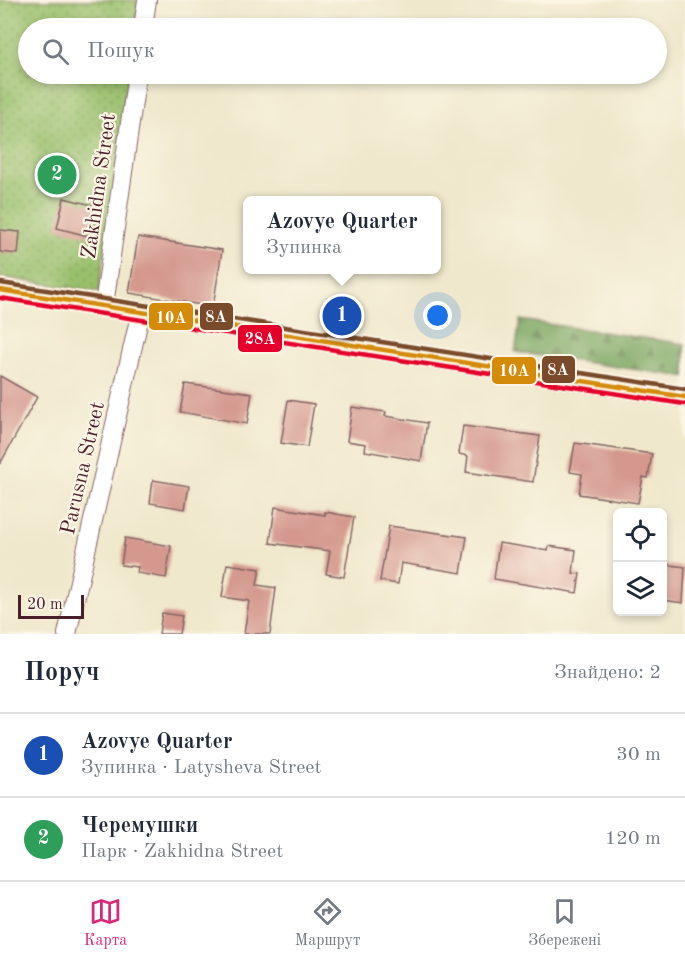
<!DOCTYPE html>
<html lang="uk">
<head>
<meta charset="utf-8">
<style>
	body { margin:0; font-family:"Old Standard TT",serif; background:#f2f2f3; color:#1f2937 }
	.controls { position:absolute; right:18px; bottom:18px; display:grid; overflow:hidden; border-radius:9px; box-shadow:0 3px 9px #0003 }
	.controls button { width:54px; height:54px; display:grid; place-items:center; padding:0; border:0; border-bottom:2px solid #e0e1e3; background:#fff; color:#1f2937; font:30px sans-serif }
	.scale { position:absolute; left:18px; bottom:15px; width:66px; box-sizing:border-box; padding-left:6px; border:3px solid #4a1f2b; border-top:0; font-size:16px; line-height:21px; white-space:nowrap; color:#4a1f2b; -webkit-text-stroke:4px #fcf5e5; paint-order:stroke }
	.you { position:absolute; left:438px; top:316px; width:21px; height:21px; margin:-15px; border:4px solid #fff; border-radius:50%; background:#1a73e8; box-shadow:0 0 0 9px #1a73e833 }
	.badge { display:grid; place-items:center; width:39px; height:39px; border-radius:50%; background:#db2777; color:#fff; font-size:20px; font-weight:700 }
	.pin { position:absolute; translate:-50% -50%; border:3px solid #fff; box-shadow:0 2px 6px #0006 }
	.popup { position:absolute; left:243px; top:196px; width:198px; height:78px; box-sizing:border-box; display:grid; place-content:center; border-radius:9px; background:#fff; filter:drop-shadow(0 2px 4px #0005); font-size:20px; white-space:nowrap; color:#747a83 }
	.popup b { font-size:22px; color:#1f2937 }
	.popup::after { content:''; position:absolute; left:50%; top:100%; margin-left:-12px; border:12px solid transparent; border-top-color:#fff }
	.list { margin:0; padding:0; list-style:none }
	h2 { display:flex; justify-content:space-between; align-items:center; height:78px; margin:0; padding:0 24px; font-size:26px }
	h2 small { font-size:20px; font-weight:400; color:#747a83 }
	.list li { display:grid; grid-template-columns:39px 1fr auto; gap:18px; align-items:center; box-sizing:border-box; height:84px; padding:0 24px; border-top:2px solid #e0e1e3 }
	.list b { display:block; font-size:22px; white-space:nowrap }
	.list p { margin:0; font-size:20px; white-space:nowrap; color:#747a83 }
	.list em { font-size:20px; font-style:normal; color:#747a83 }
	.icon { flex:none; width:33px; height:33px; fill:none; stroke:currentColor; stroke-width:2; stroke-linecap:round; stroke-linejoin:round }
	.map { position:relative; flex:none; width:685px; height:634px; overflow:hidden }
	.search { position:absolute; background:#fff; box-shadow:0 3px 9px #0003; left:18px; right:18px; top:18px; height:66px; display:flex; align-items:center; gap:15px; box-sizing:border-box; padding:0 21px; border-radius:33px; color:#747a83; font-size:22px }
	.sheet { height:246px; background:#fff }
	nav { display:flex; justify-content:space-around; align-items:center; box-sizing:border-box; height:84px; border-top:2px solid #e0e1e3; background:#fff; font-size:16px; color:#747a83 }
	nav a { display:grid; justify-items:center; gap:3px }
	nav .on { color:#db2777 }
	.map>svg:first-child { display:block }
</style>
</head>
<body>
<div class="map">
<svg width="685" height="634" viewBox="0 0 685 634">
	<defs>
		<pattern id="grass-dots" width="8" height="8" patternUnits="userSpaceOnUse" patternTransform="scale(1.5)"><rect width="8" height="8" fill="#99c06c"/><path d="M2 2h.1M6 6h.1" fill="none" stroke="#7f9b59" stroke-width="1.8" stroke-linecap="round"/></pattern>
		<pattern id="forest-firs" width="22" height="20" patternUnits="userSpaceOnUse" patternTransform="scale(1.5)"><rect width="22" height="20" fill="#7aa660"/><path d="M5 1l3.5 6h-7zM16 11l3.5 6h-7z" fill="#66874f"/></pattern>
	</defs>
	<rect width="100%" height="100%" fill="#fcf5e5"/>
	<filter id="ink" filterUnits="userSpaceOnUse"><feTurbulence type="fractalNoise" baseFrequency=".0167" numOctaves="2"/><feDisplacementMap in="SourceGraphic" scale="12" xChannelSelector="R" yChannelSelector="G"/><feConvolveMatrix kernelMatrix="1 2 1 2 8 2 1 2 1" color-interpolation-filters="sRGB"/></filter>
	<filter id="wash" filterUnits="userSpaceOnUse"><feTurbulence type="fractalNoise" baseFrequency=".008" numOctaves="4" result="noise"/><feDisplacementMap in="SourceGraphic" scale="24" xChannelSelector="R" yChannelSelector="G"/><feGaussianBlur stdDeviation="1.35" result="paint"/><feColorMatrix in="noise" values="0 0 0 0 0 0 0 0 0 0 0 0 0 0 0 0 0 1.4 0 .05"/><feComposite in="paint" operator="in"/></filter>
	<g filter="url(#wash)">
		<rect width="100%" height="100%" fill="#f0e8cc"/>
		<path fill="url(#grass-dots)" stroke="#72704c" stroke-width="1.5" d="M0 0H139L135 28H28V74H129L99 292 0 277Z"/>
		<path fill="url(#forest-firs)" stroke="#626246" stroke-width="1.5" d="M520 320 685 344V377L515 352Z"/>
		<g id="blocks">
			<g fill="#d4988e">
				<path d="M64 198 100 207 92 237 57 228Z"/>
				<path d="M0 230 20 232 18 254 0 252Z"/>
				<path d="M138 237 222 250 213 307 129 293Z"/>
				<path d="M0 376 37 397 0 464Z"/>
				<path d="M185 384 252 393 247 424 180 412Z"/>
				<path d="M288 400 314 404 307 447 281 443Z"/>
				<path d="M352 407 386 412 385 416 427 423 421 461 365 451 366 444 347 441Z"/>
				<path d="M463 426 540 436 533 482 466 472 468 456 459 454Z"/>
				<path d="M575 443 652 454 648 478 643 477 638 503 579 494 582 474 570 472Z"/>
				<path d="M153 480 189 486 185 509 150 503Z"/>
				<path d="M275 507 325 515V512L354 517 344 577 326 574 330 551 270 543Z"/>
				<path d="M389 526 467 537 461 573 401 563 398 584 380 581Z"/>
				<path d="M125 538 171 546 166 578 137 573 138 567 121 565Z"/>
				<path d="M499 543 548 551 549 546 576 550 573 573 580 574 577 593 494 579Z"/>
				<path d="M227 564 260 569 257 585 276 588 270 634H244L249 601 222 597Z"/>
				<path d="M663 564 685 567 683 603 663 600Z"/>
				<path d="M162 613 182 616 179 634H159Z"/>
			</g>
		</g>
	</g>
	<g filter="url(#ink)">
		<use href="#blocks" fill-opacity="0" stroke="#846563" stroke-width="1.5"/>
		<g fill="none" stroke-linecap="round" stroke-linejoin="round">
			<defs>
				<g id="minor">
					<path d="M143 28 147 0"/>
					<path d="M104 305 137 74"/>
					<path d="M67 634 141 311"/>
				</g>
				<path id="tertiary" d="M0 290 685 397"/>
			</defs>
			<use href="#minor" stroke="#846563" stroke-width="20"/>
			<use href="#tertiary" stroke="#846563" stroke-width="23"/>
			<use href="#minor" stroke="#fff" stroke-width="18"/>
			<use href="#tertiary" stroke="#fff" stroke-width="21"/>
			<defs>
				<path id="bus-1" d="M0 290 685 397"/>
				<path id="bus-2" d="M0 298 684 404"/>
				<path id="bus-3" d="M1 283 685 389"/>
			</defs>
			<use href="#bus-1" stroke="#fcf5e5" stroke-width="9"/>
			<use href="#bus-2" stroke="#fcf5e5" stroke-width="9"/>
			<use href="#bus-3" stroke="#fcf5e5" stroke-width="9"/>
			<use href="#bus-1" stroke="#d48b09" stroke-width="4.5"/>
			<use href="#bus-2" stroke="#e4002b" stroke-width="4.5"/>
			<use href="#bus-3" stroke="#7a4b2a" stroke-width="4.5"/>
		</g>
	</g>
	<g text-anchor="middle" stroke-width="4.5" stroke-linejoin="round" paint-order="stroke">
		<g font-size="21" fill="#4a1f2b" stroke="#fcf5e5">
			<text transform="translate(98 186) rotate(-82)" y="7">Zakhidna Street</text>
			<text transform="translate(82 468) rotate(-77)" y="7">Parusna Street</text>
		</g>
	</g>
	<g stroke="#fcf5e5" stroke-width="2">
		<rect x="199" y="302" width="35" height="29" rx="6" fill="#7a4b2a"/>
		<rect x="148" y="302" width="46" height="29" rx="6" fill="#d48b09"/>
		<rect x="237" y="324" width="46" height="29" rx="6" fill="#e4002b"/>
		<rect x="541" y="355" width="35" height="29" rx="6" fill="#7a4b2a"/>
		<rect x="491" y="356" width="46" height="29" rx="6" fill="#d48b09"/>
	</g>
	<g font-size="16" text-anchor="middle" font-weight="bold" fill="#fff">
		<text x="216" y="322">8А</text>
		<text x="171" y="323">10А</text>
		<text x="260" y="344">28А</text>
		<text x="558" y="375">8А</text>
		<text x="514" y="376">10А</text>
	</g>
</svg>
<div class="controls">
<button><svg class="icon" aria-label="locate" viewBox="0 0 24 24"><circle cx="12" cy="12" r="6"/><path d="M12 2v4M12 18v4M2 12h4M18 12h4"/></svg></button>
<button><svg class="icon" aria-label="layers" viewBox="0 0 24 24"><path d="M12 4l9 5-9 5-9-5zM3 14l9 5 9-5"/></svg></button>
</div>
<div class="scale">20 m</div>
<div class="you"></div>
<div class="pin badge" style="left:342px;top:316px;background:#1a4fb4">1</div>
<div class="popup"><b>Azovye Quarter</b>Зупинка</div>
<div class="pin badge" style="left:57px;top:175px;background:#2e9e5b">2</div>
<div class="search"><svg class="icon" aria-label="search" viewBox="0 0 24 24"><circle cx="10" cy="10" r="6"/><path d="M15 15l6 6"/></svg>Пошук</div>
</div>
<section class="sheet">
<h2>Поруч<small>Знайдено: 2</small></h2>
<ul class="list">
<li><span class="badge" style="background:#1a4fb4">1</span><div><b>Azovye Quarter</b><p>Зупинка · Latysheva Street</p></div><em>30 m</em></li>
<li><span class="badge" style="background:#2e9e5b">2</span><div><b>Черемушки</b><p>Парк · Zakhidna Street</p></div><em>120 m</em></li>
</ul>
</section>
<nav>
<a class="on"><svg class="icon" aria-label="map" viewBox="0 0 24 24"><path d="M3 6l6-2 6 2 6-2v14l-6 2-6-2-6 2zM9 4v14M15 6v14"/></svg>Карта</a>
<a><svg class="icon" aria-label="directions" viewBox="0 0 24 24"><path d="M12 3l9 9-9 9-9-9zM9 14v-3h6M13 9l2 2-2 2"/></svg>Маршрут</a>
<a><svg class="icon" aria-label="saved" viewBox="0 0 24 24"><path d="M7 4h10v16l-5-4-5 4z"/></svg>Збережені</a>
</nav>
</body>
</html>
